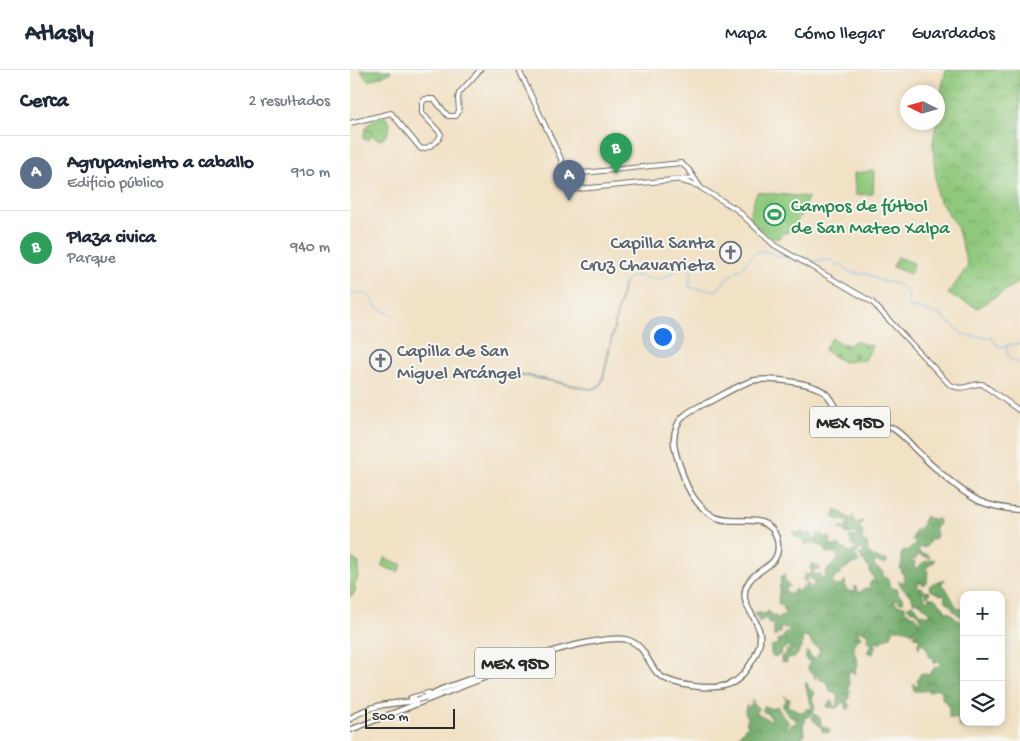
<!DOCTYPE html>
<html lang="es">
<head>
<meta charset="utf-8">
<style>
	body { margin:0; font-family:"Gochi Hand",sans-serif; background:#f6f6f7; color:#1f2937 }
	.controls { position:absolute; right:15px; bottom:15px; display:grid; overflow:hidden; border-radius:10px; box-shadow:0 2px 8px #0003 }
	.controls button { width:45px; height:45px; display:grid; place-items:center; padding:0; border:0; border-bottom:1px solid #e0e1e3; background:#fff; color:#1f2937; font:25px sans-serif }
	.compass { position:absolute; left:550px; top:15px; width:45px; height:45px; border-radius:50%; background:#fff; box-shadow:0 2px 8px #0003; rotate:275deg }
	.scale { position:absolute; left:15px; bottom:12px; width:90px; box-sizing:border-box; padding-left:5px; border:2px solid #2b2b2b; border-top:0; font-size:14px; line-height:18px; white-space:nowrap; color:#2b2b2b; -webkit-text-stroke:4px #f6f6f2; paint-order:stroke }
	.you { position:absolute; left:312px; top:266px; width:18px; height:18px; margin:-12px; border:4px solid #fff; border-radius:50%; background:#1a73e8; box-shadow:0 0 0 8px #1a73e833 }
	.badge { display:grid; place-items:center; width:32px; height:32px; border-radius:50%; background:#b5179e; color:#fff; font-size:16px; font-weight:700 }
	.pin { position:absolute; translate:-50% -41px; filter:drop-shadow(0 1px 2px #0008) }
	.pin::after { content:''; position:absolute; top:26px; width:18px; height:15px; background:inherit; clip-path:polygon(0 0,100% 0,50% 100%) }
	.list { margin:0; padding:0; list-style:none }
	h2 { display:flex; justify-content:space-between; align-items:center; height:65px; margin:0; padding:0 20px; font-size:21px }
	h2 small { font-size:16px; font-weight:400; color:#747a83 }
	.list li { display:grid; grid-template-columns:32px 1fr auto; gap:15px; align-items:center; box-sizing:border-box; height:75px; padding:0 20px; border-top:1px solid #e0e1e3 }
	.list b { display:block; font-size:19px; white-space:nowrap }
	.list p { margin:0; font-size:16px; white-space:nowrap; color:#747a83 }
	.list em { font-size:16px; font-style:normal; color:#747a83 }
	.icon { flex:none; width:28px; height:28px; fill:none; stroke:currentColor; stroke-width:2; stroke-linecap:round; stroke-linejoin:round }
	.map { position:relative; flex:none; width:670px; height:671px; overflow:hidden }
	header { display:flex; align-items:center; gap:30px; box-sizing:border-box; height:70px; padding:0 25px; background:#fff; border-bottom:1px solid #e0e1e3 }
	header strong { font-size:24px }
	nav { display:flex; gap:28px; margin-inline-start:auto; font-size:18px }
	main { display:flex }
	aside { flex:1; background:#fff }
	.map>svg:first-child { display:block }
</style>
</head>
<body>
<header>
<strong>Atlasly</strong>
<nav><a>Mapa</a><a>Cómo llegar</a><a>Guardados</a></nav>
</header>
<main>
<aside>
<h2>Cerca<small>2 resultados</small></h2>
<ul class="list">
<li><span class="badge" style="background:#5c6f8a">A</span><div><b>Agrupamiento a caballo</b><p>Edificio público</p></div><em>910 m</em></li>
<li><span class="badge" style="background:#2e9e5b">B</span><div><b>Plaza civica</b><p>Parque</p></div><em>940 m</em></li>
</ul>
</aside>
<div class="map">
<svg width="670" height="671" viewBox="0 0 670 671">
	<defs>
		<pattern id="forest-crowns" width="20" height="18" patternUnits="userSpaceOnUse" patternTransform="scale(1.25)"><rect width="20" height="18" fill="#73ac6c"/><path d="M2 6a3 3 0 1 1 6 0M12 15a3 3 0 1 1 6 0" fill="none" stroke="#5f8c59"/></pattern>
		<pattern id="cemetery-stones" width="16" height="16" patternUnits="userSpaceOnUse" patternTransform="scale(1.25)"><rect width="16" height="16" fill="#8fc87c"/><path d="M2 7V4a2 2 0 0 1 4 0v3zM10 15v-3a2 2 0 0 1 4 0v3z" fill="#75a366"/></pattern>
		<pattern id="park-crowns" width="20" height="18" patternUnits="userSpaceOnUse" patternTransform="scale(1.25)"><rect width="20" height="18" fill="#8fc87c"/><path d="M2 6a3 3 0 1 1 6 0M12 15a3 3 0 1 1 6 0" fill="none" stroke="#75a366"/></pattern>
		<pattern id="water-waves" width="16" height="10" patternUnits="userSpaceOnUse" patternTransform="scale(1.25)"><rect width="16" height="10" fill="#7db5ed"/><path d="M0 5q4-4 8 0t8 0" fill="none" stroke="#6793c0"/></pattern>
	</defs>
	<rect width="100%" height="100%" fill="#f6f6f2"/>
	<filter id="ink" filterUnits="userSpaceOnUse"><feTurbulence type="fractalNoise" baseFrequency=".02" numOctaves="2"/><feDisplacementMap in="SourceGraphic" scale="10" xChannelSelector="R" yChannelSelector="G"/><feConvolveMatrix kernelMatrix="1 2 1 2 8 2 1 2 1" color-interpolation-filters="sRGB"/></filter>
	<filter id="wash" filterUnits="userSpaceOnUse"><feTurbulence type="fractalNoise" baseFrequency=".0096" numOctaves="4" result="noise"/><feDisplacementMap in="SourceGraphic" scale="20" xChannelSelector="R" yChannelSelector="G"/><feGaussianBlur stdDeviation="1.12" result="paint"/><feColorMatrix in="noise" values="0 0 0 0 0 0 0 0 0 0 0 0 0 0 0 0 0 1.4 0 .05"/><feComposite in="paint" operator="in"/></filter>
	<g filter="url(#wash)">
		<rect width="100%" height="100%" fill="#f1e1c5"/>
		<g fill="url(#forest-crowns)" stroke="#4f6c4c">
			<path d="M486 439 490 442H487V445L492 442 497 447 502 449 503 446 505 455 511 451 513 452 509 457 513 462 512 470 514 473H517L518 483 523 487 538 491C535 497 529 492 525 491L524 496 533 502V507L538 509 540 518 548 519V525L551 526 554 531 550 533 546 529 544 530 547 535 555 536V540L561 545H565L569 553 571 551 569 544 562 539V542L557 537 561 534 565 536 571 544 579 546 580 544 570 533 563 532 562 527 553 519 548 511 555 513 553 505 556 503H552V500L550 499 552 492 551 485 554 480 556 481 565 475V472L562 469 566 459 568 460 573 454 575 446 582 449H588L589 454 584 459 587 464 586 468 581 470 575 478 571 477 568 480 571 484H576L580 486 579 488 568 485 565 490V488L562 489V492H565L564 496 566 499 574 492 584 489 585 491 575 499 578 501 577 513 573 515 572 513H569L567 517 568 519 572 518 574 521 580 522 578 527 574 523 570 522 575 527V531L579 530 578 528H584L593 536 595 541C603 543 606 550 614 554V652L632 653 626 655 621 660 615 659 613 657H610L607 648H599V637L592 628V621C588 618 584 619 580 622L576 620 574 621H564L563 613 565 616H569L567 611 571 603 579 605 584 598 591 595 588 591 584 593 583 587H578L579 583 573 573H570L569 579 568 573 570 568 565 567 564 564 566 563 564 560 563 563 554 559H544L541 566 531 572H526L525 575 527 577 523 581 524 582 523 584 517 582 522 574 516 569 520 565 516 564 515 562 506 560 511 567 504 573V583L507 588 508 597 505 600 506 604 499 600 498 612 500 613 498 618 501 622 497 624 500 626 497 632 501 637 500 636 499 639 496 640V636L492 632 487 638 476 637 480 631H482L484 637C489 636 487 631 489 626L486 625 485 622 480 621 478 614 476 613 474 610H470L468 604 465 609 464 604 459 601 458 597 460 591 456 590V582L459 583 460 586 466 589 470 580 466 576 463 575 457 567 451 568 453 571 451 578 448 579 449 583 445 587 437 588V593L431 592V587L436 584 437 579 439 581 441 580 437 576 432 580 430 585 424 587 421 584V576L429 574 428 570 434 567V564L440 560 438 558H429L431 562 424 567V552L421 554 417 551V549L413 547 414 549 409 552 407 547 403 542 417 544V541L420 542 423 546H426L427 549 429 550 430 546 436 544 433 541 434 537 428 533C428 524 431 516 431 506L435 505 434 509 440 517 437 516 436 522 440 524 445 519 447 521H450L452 517H455L456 512 460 515 458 518H462L464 513 461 508 458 507 456 511 452 510 455 506 454 503 456 505 461 504 462 501 459 498H461L462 493 470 497 469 500 463 499 464 505 469 504 474 511 476 501 487 491 488 487 485 482 482 484 481 482 476 483 474 476 466 475 463 472 456 475 449 466 447 468 442 461 447 463 453 461 454 465 460 463 467 470V464H472L475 468 479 466 481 469 480 474 483 476 488 475C493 480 496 478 500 483L508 479V483L505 484 509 493H504L491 501 490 504C486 507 481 509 482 515L489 516 493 514 495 510 496 520 505 522 506 521 504 517H506L508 522H512L513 519 521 518 519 515 522 510 527 514 520 502V498L515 494 516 491H511L512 486 509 485 515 482 506 477 504 479 503 474 501 476V471L499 467 507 466 509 463 498 464 497 462 496 464 495 460 490 459 489 457 497 459 496 455 498 458V452L491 450 489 452 487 448H483Z"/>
			<path d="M595 510 591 514 596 518 607 538 614 539V548L603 541V538L595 531 594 524 591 525 580 520 579 516C584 513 589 510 595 510Z"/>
			<path d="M455 613H457L459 619 463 621 465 623 462 629 465 637 463 643 470 648 471 656 480 659 479 663 472 661V658L463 650 462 642 460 641V646L454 648 456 652H454L453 658 455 664 451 668 453 671H398L397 669 391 671 389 665 399 654 396 653 398 649C396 644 393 641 397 635L396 637 400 638 399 636 402 633V629L405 636 410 639 407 640V644L421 651H422L421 649 422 648 417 644 418 641 415 643 412 640 414 639V636L423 639 427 636 433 647 438 651V658L440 659 441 655 448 652C442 647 432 642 433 633L437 631 434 626V625L436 628 440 629 437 635 441 638H444L449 642H455L457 638 462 639V636L459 629Z"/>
		</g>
		<path fill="url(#cemetery-stones)" stroke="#5d7a54" d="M482 268 490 273 501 275 504 271 522 276 515 290 493 292 474 280Z"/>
		<g fill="url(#park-crowns)" stroke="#5d7a54">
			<path d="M10 0H41L40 3 18 11Z"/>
			<path d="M596 0H670V211L628 238 598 224 618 196 607 157 587 127 583 73 592 16Z"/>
			<path d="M32 45 40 51 39 53 40 55C38 62 37 68 30 70L22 66 20 67 18 70 13 69C15 56 20 50 32 45Z"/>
		</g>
		<g fill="#8fc87c" stroke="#5d7a54">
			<path d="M524 101 523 124 505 125 504 103Z"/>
			<path d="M407 122 458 127C453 140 448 154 437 163H432L430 168 419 169 398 149Z"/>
			<path d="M547 187 564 193 560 204 543 197Z"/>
			<path d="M0 487 9 493 8 507 4 517 6 519 4 524 0 527Z"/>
			<path d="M35 488 52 495 48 502 31 496Z"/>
		</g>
		<path fill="url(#water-waves)" stroke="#54708c" d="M273 217 253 309C251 317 247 319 239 319L161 303 152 304 156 302H162L240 319 248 317 252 311Z"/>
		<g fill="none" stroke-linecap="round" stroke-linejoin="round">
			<g stroke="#7db5ed" stroke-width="1">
				<path d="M444 185 465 191 482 190 486 195H491"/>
				<path d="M493 196 501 203 518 204 531 211 548 214 559 224 558 233 560 237 590 245 614 265 642 268 649 277 670 273"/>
				<path d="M273 218C279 196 296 211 309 209 315 208 319 205 324 202L326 197 339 196 342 201 339 216 340 218 367 220C372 215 376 209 381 205 385 201 391 200 394 196 400 189 402 181 412 181 423 181 425 190 439 186"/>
				<path d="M0 221C17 226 18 220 27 238L43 245"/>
				<path d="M656 276 659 288 670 293"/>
			</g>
		</g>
	</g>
	<g filter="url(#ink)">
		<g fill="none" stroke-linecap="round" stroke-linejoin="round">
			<defs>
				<g id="major">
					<path d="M169 0 211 89 214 114 218 120 344 108"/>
					<path d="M0 53 41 43 71 79C79 78 89 72 91 64L72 43V33L75 29H84L98 46H106L109 41 108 29 109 23 130 0"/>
					<path d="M213 105 331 93 339 100 351 118 386 139 424 175 522 232 599 314C614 323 619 313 632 314L670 341"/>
					<path d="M332 111 349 116"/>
				</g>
				<g id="highway">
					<path d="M61 628 79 623"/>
					<path d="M74 628 92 619 172 590"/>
					<path d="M0 649C19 634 44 633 67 631"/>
					<path d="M0 660 200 582C216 577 263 565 278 570 294 575 297 591 307 603 320 616 363 621 380 614 390 610 395 602 401 593 429 551 382 542 398 513 406 498 428 498 428 477 428 471 426 464 422 459 407 443 383 456 365 447 348 438 337 420 332 402 329 392 323 380 324 369 324 361 328 351 334 346 341 339 352 335 361 331 374 324 387 316 401 311 416 307 464 312 475 323 485 331 486 346 497 353 511 362 528 352 542 358 552 363 559 373 567 381 582 396 611 422 629 431 641 436 657 439 670 440"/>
				</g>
			</defs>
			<use href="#major" stroke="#706b61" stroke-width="6"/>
			<use href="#highway" stroke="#706b61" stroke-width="7"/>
			<use href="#major" stroke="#fff" stroke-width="4"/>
			<use href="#highway" stroke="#fff" stroke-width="4.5"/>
			<defs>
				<path id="highway-bridge" d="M67 630 76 627"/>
			</defs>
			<use href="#highway-bridge" stroke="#706b61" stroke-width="7" stroke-linecap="butt"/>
			<use href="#highway-bridge" stroke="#fff" stroke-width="4.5"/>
		</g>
	</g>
	<defs>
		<symbol id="stadium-ring" viewBox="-11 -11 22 22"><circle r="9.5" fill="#f6f6f2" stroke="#2e9e5b" stroke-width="1.5"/><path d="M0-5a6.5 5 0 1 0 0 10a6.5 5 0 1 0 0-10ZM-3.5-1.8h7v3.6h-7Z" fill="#2e9e5b"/></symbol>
		<symbol id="church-ring" viewBox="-11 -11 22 22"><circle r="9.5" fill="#f6f6f2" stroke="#6b7280" stroke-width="1.5"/><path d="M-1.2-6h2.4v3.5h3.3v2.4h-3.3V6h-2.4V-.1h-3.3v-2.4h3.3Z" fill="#6b7280"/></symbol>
	</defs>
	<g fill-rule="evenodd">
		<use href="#stadium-ring" x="412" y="132" width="25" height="25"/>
		<use href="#church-ring" x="368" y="170" width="25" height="25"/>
		<use href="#church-ring" x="18" y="278" width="25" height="25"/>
	</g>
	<g text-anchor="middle" stroke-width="4" stroke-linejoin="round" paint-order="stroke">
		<g fill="#f6f6f2" stroke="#686867" stroke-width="1">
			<rect x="460" y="336.5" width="80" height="31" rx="4"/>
			<rect x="125" y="577.5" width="80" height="31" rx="4"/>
		</g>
		<g font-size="18" font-weight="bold" fill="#2b2b2b">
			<text x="500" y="358">MEX 95D</text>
			<text x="165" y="599">MEX 95D</text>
		</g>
		<g font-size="19" fill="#27864d" stroke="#f6f6f2" text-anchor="start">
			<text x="441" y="141">Campos de fútbol<tspan x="441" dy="22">de San Mateo Xalpa</tspan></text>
		</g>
		<g font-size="19" fill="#5b616d" stroke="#f6f6f2" text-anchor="end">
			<text x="365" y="178">Capilla Santa<tspan x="365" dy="22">Cruz Chavarrieta</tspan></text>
			<text x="47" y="286" text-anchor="start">Capilla de San<tspan x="47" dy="22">Miguel Arcángel</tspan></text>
		</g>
	</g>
</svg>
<div class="controls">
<button>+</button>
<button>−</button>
<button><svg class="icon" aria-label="layers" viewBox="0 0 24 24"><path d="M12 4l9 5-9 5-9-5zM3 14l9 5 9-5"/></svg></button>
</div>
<svg class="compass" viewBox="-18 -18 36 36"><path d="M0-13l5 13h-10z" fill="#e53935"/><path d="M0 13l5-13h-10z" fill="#747a83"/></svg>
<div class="scale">500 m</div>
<div class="you"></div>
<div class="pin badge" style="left:219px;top:131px;background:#5c6f8a">A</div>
<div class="pin badge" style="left:266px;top:104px;background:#2e9e5b">B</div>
</div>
</main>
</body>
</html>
